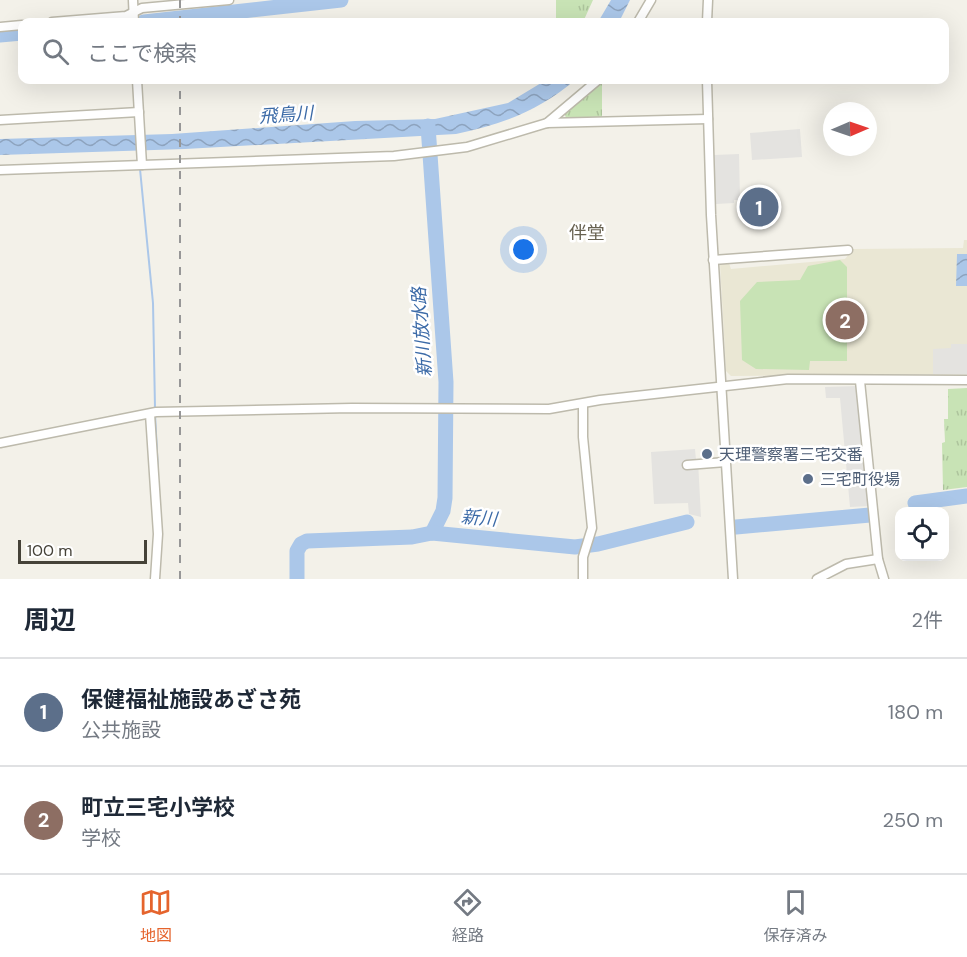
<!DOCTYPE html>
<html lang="ja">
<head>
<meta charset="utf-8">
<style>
	body { margin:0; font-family:"DM Sans","Noto Sans JP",sans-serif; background:#f2f2f3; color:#1f2937 }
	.controls { position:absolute; right:18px; bottom:18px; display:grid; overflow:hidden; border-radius:12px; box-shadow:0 6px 24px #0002 }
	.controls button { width:54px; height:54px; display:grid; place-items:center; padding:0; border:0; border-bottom:2px solid #e0e1e3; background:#fff; color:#1f2937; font:30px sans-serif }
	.compass { position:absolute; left:823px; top:102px; width:54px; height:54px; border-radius:50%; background:#fff; box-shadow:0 6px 24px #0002; rotate:88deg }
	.scale { position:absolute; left:18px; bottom:15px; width:129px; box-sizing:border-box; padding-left:6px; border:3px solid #454238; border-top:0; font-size:16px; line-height:21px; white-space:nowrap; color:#454238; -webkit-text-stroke:4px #fff; paint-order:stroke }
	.you { position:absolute; left:524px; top:250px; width:21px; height:21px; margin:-15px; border:4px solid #fff; border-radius:50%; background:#1a73e8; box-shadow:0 0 0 9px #1a73e833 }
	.badge { display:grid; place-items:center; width:39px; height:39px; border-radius:50%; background:#e5642d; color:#fff; font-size:20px; font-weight:700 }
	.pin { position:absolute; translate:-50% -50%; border:3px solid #fff; box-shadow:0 2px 6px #0006 }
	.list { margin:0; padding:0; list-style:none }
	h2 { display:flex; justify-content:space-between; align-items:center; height:78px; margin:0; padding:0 24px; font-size:26px }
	h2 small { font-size:20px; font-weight:400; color:#747a83 }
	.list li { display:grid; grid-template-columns:39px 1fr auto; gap:18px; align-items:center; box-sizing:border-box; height:108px; padding:0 24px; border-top:2px solid #e0e1e3 }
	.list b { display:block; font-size:22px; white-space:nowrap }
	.list p { margin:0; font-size:20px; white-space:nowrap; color:#747a83 }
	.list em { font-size:20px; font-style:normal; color:#747a83 }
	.icon { flex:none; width:33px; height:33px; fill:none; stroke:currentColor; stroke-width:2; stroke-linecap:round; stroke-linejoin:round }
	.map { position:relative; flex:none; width:967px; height:579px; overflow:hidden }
	.search { position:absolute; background:#fff; box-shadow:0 6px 24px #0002; left:18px; right:18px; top:18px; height:66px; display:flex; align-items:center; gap:15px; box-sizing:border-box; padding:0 21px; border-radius:12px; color:#747a83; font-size:22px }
	.sheet { height:294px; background:#fff }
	nav { display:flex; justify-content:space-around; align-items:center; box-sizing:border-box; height:84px; border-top:2px solid #e0e1e3; background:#fff; font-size:16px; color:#747a83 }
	nav a { display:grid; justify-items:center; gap:3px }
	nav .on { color:#e5642d }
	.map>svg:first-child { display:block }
</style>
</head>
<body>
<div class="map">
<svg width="967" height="579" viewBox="0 0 967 579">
	<defs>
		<pattern id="park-tufts" width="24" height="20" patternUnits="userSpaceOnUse" patternTransform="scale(1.5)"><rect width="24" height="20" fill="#c8e3b5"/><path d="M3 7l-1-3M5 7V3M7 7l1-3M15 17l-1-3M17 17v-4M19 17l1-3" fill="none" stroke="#adc49c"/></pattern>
		<pattern id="water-waves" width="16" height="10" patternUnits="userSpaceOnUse" patternTransform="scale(1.5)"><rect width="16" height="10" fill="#abc7e9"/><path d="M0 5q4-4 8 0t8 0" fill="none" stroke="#8da3be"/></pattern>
	</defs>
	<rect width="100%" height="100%" fill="#f3f1e9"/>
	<path fill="#eae7d4" d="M964 240H967V374L731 376 726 371 720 264 729 263 731 269 845 259 853 249 963 248Z"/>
	<g fill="url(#park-tufts)">
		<path d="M556 0H593L583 22H556Z"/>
		<path d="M602 82V120L566 119 565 114Z"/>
		<path d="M967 388V487L943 490 942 443 945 442 944 419H948V389Z"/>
	</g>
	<path fill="#c8e3b5" d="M840 260 847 267V361H810L809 370 756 369 742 360 740 301 757 282 800 280 808 266Z"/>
	<g fill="#e4e3e0">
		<path d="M800 129 802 157 752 160 750 133Z"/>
		<path d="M739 154 740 200H734V203L716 204 714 155Z"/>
		<path d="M951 344H967V374H933V349L951 348Z"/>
		<path d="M858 386 870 506 850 507 840 398H826L825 387Z"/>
		<path d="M695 449 696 460 698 461 701 517 689 514 688 503 654 504 651 452Z"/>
	</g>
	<g fill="url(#water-waves)">
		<path d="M611 0H630L619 22H598Z"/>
		<path d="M546 80H575C540 110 502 125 456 134L185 149 0 155V139L172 134 355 121 435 119 508 103Z"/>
		<path d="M957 254H967V286H956Z"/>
	</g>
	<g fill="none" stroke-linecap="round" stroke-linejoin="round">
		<g stroke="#abc7e9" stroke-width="2">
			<path d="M140 169 153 303 155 408"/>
			<path d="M155 414 158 471"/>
		</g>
		<g stroke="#abc7e9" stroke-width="15">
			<path d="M144 22 341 0"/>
			<path d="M0 35 22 33"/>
			<path d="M428 126 446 382 445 498 443 511 432 533"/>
			<path d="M915 503 967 496"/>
			<path d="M736 527 870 515"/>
			<path d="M297 579V551L301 544 307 541 412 537 432 533 575 547 598 544 687 522"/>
		</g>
		<defs>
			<g id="minor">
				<path d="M133 0 134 22"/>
				<path d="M52 22 126 16 142 8 229 0"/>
				<path d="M638 22 651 0"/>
				<path d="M707 22 708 0"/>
				<path d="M0 27 22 25"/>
				<path d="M137 80 142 165"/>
				<path d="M707 80 711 215 733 579"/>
				<path d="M0 120 139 112"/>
				<path d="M547 123 598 80"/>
				<path d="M0 170 394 156 467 147 547 123 708 119"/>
				<path d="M713 260 848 250"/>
				<path d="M860 381 878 559 884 579"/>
				<path d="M583 404V437L592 528 583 557V579"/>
				<path d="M150 414 158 534 155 579"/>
				<path d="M0 443 156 412 352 408 549 409 600 400 788 379 967 380"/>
				<path d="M687 465 726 462"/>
				<path d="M817 579 846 564 878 559"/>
			</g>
		</defs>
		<use href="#minor" stroke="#bdbaac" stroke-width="11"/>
		<use href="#minor" stroke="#fff" stroke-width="8"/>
		<g stroke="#979797" stroke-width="2" stroke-dasharray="8 8" stroke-linecap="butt">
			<path d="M180 0V22"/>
			<path d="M180 579V80"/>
		</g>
	</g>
	<g fill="#5c6f8a" stroke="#fff" stroke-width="2">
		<circle cx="707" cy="454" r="6"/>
		<circle cx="808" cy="479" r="6"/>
	</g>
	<g text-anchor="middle" stroke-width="5" stroke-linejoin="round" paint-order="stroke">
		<g font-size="16" fill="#4e5e75" stroke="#fff" text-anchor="start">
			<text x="719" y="460">天理警察署三宅交番</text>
			<text x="820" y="485">三宅町役場</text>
		</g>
		<g font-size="18" font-style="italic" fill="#3b6aa7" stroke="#fff">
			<text transform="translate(286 115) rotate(-4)" y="6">飛鳥川</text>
			<text transform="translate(422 332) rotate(-94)" y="6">新川放水路</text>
			<text transform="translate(479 518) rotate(5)" y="6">新川</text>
		</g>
		<g font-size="18" fill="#676150" stroke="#fff">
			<text x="587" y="239">伴堂</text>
		</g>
	</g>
</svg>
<div class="controls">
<button><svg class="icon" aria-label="locate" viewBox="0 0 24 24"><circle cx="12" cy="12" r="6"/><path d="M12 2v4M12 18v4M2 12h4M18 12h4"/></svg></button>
</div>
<svg class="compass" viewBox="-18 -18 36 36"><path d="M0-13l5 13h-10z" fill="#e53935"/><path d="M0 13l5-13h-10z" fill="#747a83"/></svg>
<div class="scale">100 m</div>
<div class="you"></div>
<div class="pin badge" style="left:759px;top:207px;background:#5c6f8a">1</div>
<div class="pin badge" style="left:845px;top:320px;background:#8d6e63">2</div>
<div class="search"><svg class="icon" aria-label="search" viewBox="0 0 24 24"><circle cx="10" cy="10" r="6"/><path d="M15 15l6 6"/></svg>ここで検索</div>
</div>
<section class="sheet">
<h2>周辺<small>2件</small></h2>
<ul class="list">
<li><span class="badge" style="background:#5c6f8a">1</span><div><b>保健福祉施設あざさ苑</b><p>公共施設</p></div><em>180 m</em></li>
<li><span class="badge" style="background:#8d6e63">2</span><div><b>町立三宅小学校</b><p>学校</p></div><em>250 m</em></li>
</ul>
</section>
<nav>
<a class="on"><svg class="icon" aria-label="map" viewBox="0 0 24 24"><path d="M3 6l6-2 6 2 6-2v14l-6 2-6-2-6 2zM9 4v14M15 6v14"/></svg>地図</a>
<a><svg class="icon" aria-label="directions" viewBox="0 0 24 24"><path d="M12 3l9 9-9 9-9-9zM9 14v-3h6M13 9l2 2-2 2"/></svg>経路</a>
<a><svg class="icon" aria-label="saved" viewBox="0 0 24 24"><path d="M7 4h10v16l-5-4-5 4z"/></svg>保存済み</a>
</nav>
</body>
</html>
